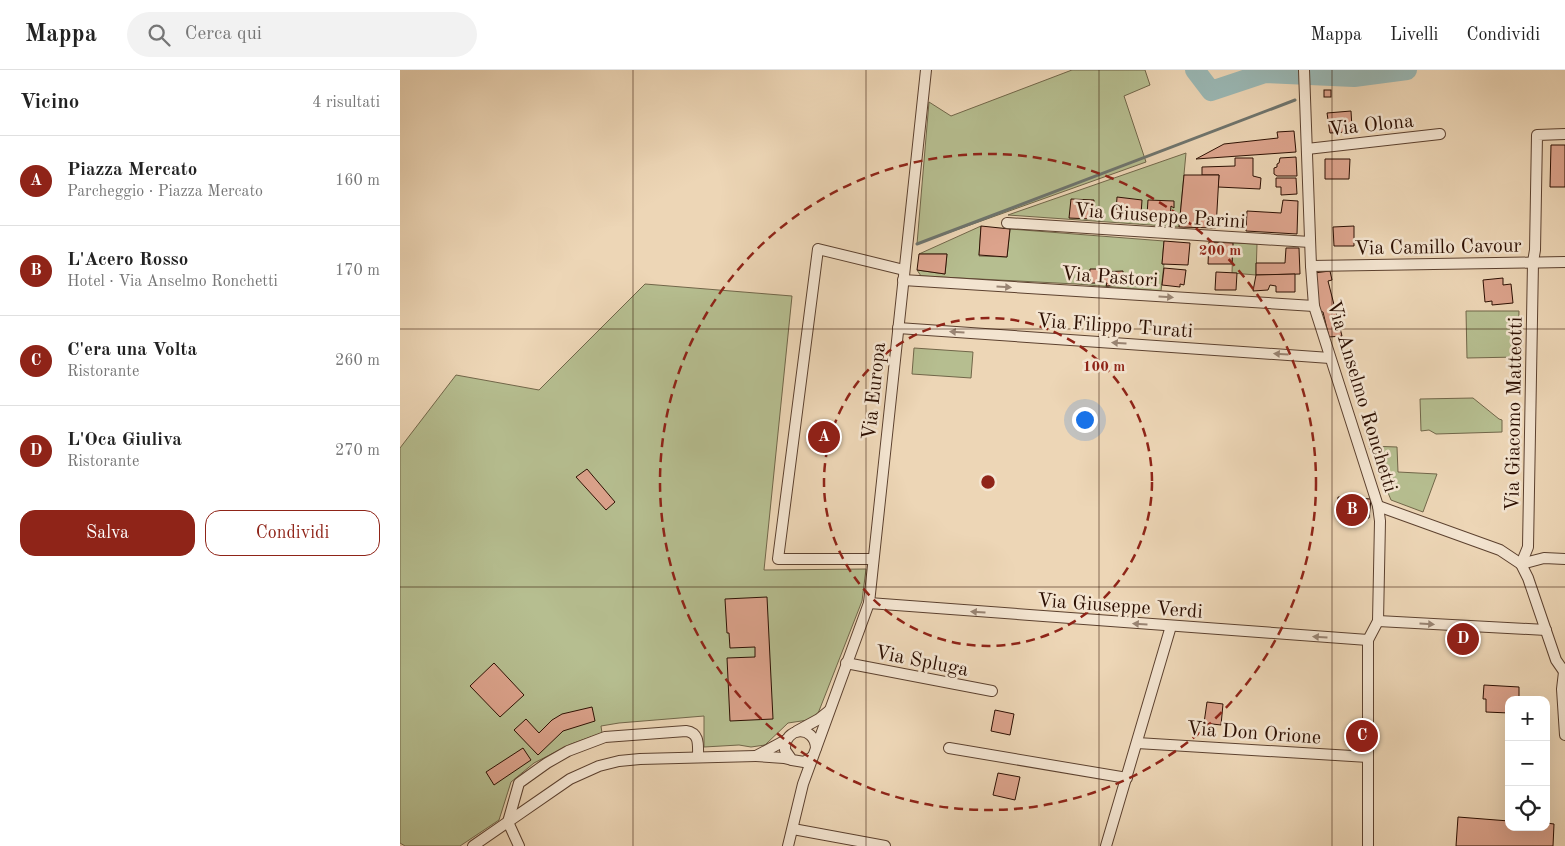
<!DOCTYPE html>
<html lang="it">
<head>
<meta charset="utf-8">
<style>
	body { margin:0; font-family:"Old Standard TT",serif; background:#f2f2f2; color:#222 }
	.controls { position:absolute; right:15px; bottom:15px; display:grid; overflow:hidden; border-radius:10px; box-shadow:0 5px 20px #0002 }
	.controls button { width:45px; height:45px; display:grid; place-items:center; padding:0; border:0; border-bottom:1px solid #e0e0e0; background:#fff; color:#222; font:25px sans-serif }
	.you { position:absolute; left:684px; top:349px; width:18px; height:18px; margin:-12px; border:4px solid #fff; border-radius:50%; background:#1a73e8; box-shadow:0 0 0 8px #1a73e833 }
	.badge { display:grid; place-items:center; width:32px; height:32px; border-radius:50%; background:#8f2418; color:#fff; font-size:16px; font-weight:700 }
	.pin { position:absolute; translate:-50% -50%; border:2px solid #fff; box-shadow:0 1px 5px #0006 }
	.list { margin:0; padding:0; list-style:none }
	h2 { display:flex; justify-content:space-between; align-items:center; height:65px; margin:0; padding:0 20px; font-size:21px }
	h2 small { font-size:16px; font-weight:400; color:#767676 }
	.list li { display:grid; grid-template-columns:32px 1fr auto; gap:15px; align-items:center; box-sizing:border-box; height:90px; padding:0 20px; border-top:1px solid #e0e0e0 }
	.list b { display:block; font-size:19px; white-space:nowrap }
	.list p { margin:0; font-size:16px; white-space:nowrap; color:#767676 }
	.list em { font-size:16px; font-style:normal; color:#767676 }
	.actions { display:flex; gap:10px; padding:15px 20px }
	.actions a { flex:1; padding:11px 0; border:1px solid #8f2418; border-radius:15px; text-align:center; font-size:18px; color:#8f2418 }
	.actions .main { background:#8f2418; color:#fff }
	.icon { flex:none; width:28px; height:28px; fill:none; stroke:currentColor; stroke-width:2; stroke-linecap:round; stroke-linejoin:round }
	.map { position:relative; flex:none; width:1165px; height:776px; overflow:hidden }
	header { display:flex; align-items:center; gap:30px; box-sizing:border-box; height:70px; padding:0 25px; background:#fff; border-bottom:1px solid #e0e0e0 }
	header strong { font-size:24px }
	nav { display:flex; gap:28px; margin-inline-start:auto; font-size:18px }
	.search { width:350px; height:45px; background:#f2f2f2; display:flex; align-items:center; gap:12px; box-sizing:border-box; padding:0 18px; border-radius:28px; color:#767676; font-size:19px }
	main { display:flex }
	aside { flex:1; background:#fff }
	.map>svg:first-child { display:block }
</style>
</head>
<body>
<header>
<strong>Mappa</strong>
<div class="search"><svg class="icon" aria-label="search" viewBox="0 0 24 24"><circle cx="10" cy="10" r="6"/><path d="M15 15l6 6"/></svg>Cerca qui</div>
<nav><a>Mappa</a><a>Livelli</a><a>Condividi</a></nav>
</header>
<main>
<aside>
<h2>Vicino<small>4 risultati</small></h2>
<ul class="list">
<li><span class="badge">A</span><div><b>Piazza Mercato</b><p>Parcheggio · Piazza Mercato</p></div><em>160 m</em></li>
<li><span class="badge">B</span><div><b>L'Acero Rosso</b><p>Hotel · Via Anselmo Ronchetti</p></div><em>170 m</em></li>
<li><span class="badge">C</span><div><b>C'era una Volta</b><p>Ristorante</p></div><em>260 m</em></li>
<li><span class="badge">D</span><div><b>L'Oca Giuliva</b><p>Ristorante</p></div><em>270 m</em></li>
</ul>
<div class="actions"><a class="main">Salva</a><a>Condividi</a></div>
</aside>
<div class="map">
<svg width="1165" height="776" viewBox="0 0 1165 776">
	<rect width="100%" height="100%" fill="#edd6b6"/>
	<filter id="stains"><feTurbulence type="fractalNoise" baseFrequency=".004" numOctaves="4"/><feColorMatrix values="0 0 0 0 .2 0 0 0 0 .09 0 0 0 0 .02 0 0 0 .5 -.17"/></filter>
	<radialGradient id="worn" r=".72"><stop offset=".6" stop-color="#630" stop-opacity="0"/><stop offset="1" stop-color="#630" stop-opacity=".3"/></radialGradient>
	<g fill="#b6be90" stroke="#716649">
		<path d="M672 0H745L750 15 724 26 746 92 517 174 529 32 551 46Z"/>
		<path d="M786 83 779 157 608 145Z"/>
		<path d="M581 156 579 186 607 187 610 159 764 171 762 194H764L761 221 676 214 521 206 517 200 545 204 547 184H519Z"/>
		<path d="M833 173 857 174 856 205 832 203Z"/>
		<path d="M245 214 392 226 364 500 466 499 462 531 417 646 408 650 388 653 365 675 351 677 339 675 304 677V646L219 653 201 656 202 663 171 674 134 693 111 712 99 750 60 776H5L0 773V378L56 305 139 320Z"/>
		<path d="M1066 241H1119L1118 287 1067 288Z"/>
		<path d="M514 278 573 282 571 308 512 304Z"/>
		<path d="M1073 328 1099 349 1102 350V362L1036 364 1029 360 1021 361 1020 329Z"/>
		<path d="M969 376 997 377 998 402 1037 404 1023 442 991 430Z"/>
	</g>
	<g fill="none" stroke-linecap="round" stroke-linejoin="round">
		<path stroke="#6e746d" stroke-width="3" d="M517 174 895 30"/>
		<path stroke="#9ab8b5" stroke-width="20" d="M795 0 811 21 865 3 954 7 1007 0"/>
	</g>
	<g fill="#dca38c" stroke="#2c0f02">
		<rect x="924" y="20" width="7" height="7"/>
		<path d="M951 41 952 58 945 59 946 62 930 63 927 43Z"/>
		<path d="M894 61 896 82 796 89 824 74 878 68 877 62Z"/>
		<path d="M1151 75H1165V117H1150Z"/>
		<path d="M896 87 897 106H877L874 104V98L877 97V94L879 93 880 88Z"/>
		<path d="M835 88H853V106L861 108 860 119 818 117 819 105H802V97L835 96Z"/>
		<path d="M925 89H950L949 109H925Z"/>
		<path d="M784 105H819L816 158 779 157Z"/>
		<path d="M876 108H896L897 124 881 125V117H876Z"/>
		<path d="M717 127 742 130 741 145 716 143Z"/>
		<path d="M671 129 694 130 692 149 669 148Z"/>
		<path d="M748 130 774 131V138L771 136 770 147 747 145Z"/>
		<path d="M883 130 898 131 897 164 846 161 847 141 881 143Z"/>
		<path d="M581 156 610 159 607 187 579 185Z"/>
		<path d="M954 156V176H934L933 157Z"/>
		<path d="M764 171 790 173 788 195 762 194Z"/>
		<path d="M809 172 833 173 832 194H808Z"/>
		<path d="M886 178H899L900 204 856 205V193H885Z"/>
		<path d="M519 184H547L545 204 517 200Z"/>
		<path d="M764 198 786 200 784 215 780 214V217L762 215Z"/>
		<path d="M690 199H700V202L723 201V215L706 216 707 213H689Z"/>
		<path d="M930 201 932 210 928 211 942 266 929 267 923 242 919 241 914 203Z"/>
		<path d="M816 202 837 203 836 220H815Z"/>
		<path d="M895 204V222H876V216L870 215 868 220 853 221 856 205Z"/>
		<path d="M1103 208V215L1111 214 1113 233 1092 235V231L1085 232 1083 210Z"/>
		<path d="M187 399 215 432 206 440 176 407Z"/>
		<path d="M938 427 971 429 969 448 937 446Z"/>
		<path d="M367 527 373 649 330 651 327 588 355 587V577L330 578 329 563H327L325 529Z"/>
		<path d="M94 593 124 625 100 647 70 616Z"/>
		<path d="M1084 615 1119 617V630H1109V643L1086 642V629H1083Z"/>
		<path d="M807 632 823 634 821 655 804 653Z"/>
		<path d="M192 637 195 651 163 661 138 685 114 660 126 649 139 663 152 650 162 644Z"/>
		<path d="M595 640 614 644 610 665 591 661Z"/>
		<path d="M123 678 131 690 94 715 86 702Z"/>
		<path d="M598 703 620 707 615 730 593 725Z"/>
		<path d="M1058 747 1109 751V757H1146V753L1154 754 1153 776H1056Z"/>
	</g>
	<g fill="none" stroke-linecap="round" stroke-linejoin="round">
		<defs>
			<g id="minor">
				<path d="M904 0 911 196 914 236 978 436 980 451 978 551 968 570V776"/>
				<path d="M907 79 1040 64"/>
				<path d="M607 153 910 172"/>
				<path d="M911 196 1165 192"/>
				<path d="M503 210 914 236"/>
				<path d="M498 258 930 288"/>
				<path d="M978 436 1100 480 1121 494 1128 508 1156 590 1165 603"/>
				<path d="M473 489H378L418 179 504 200"/>
				<path d="M1121 494 1128 477 1133 192 1135 180 1137 65 1165 64"/>
				<path d="M1121 494 1144 488 1165 489"/>
				<path d="M469 533 968 570"/>
				<path d="M978 551 1146 560"/>
				<path d="M446 593 592 621"/>
				<path d="M1164 602 1162 619 1165 665"/>
				<path d="M397 661 419 649 429 641"/>
				<path d="M386 670 356 686 384 688 392 690"/>
				<path d="M737 673 968 687"/>
				<path d="M549 678 727 708"/>
				<path d="M412 687 404 692 392 690 385 680C384 656 415 655 416 678"/>
				<path d="M393 759 485 776"/>
				<path d="M73 776 170 709 199 696 219 691 240 689 356 686"/>
				<path d="M119 776 108 752 119 713 147 693 168 681 205 667 286 661C300 663 298 675 298 687"/>
				<path d="M388 776 403 714 469 533 526 0"/>
				<path d="M706 776 771 556"/>
			</g>
		</defs>
		<use href="#minor" stroke="#5c412f" stroke-width="12"/>
		<use href="#minor" stroke="#f3e4d0" stroke-width="10"/>
	</g>
	<defs><path id="oneway-solid" d="M-6-.8H1V-3.2L6.5 0L1 3.2V.8H-6Z" transform="scale(1.25)"/></defs>
	<g fill="#998473">
		<use href="#oneway-solid" transform="translate(604 217) rotate(4)"/>
		<use href="#oneway-solid" transform="translate(766 227) rotate(4)"/>
		<use href="#oneway-solid" transform="translate(557 262) rotate(-176)"/>
		<use href="#oneway-solid" transform="translate(719 273) rotate(-176)"/>
		<use href="#oneway-solid" transform="translate(881 284) rotate(-176)"/>
		<use href="#oneway-solid" transform="translate(578 542) rotate(-176)"/>
		<use href="#oneway-solid" transform="translate(740 554) rotate(-176)"/>
		<use href="#oneway-solid" transform="translate(1027 554) rotate(3)"/>
		<use href="#oneway-solid" transform="translate(920 567) rotate(-176)"/>
	</g>
	<path fill="none" stroke="#2c0f02" stroke-width="1" stroke-opacity="0.55" d="M233 0V776M466 0V776M699 0V776M932 0V776M0 259H1165M0 517H1165"/>
	<g fill="none" stroke="#8f2418" stroke-width="2.5" stroke-dasharray="9 6">
		<circle cx="588" cy="412" r="164"/>
		<circle cx="588" cy="412" r="328"/>
	</g>
	<g text-anchor="middle" stroke-width="5" stroke-linejoin="round" paint-order="stroke">
		<g font-size="20" fill="#2c0f02" stroke="#f3e4d0">
			<text transform="translate(971 54) rotate(-6)" y="7">Via Olona</text>
			<text transform="translate(760 145) rotate(4)" y="7">Via Giuseppe Parini</text>
			<text transform="translate(1038 176) rotate(-1)" y="7">Via Camillo Cavour</text>
			<text transform="translate(710 206) rotate(4)" y="7">Via Pastori</text>
			<text transform="translate(715 255) rotate(4)" y="7">Via Filippo Turati</text>
			<text transform="translate(473 321) rotate(-84)" y="7">Via Europa</text>
			<text transform="translate(963 326) rotate(73)" y="7">Via Anselmo Ronchetti</text>
			<text transform="translate(1113 344) rotate(-89)" y="7">Via Giacomo Matteotti</text>
			<text transform="translate(720 535) rotate(4)" y="7">Via Giuseppe Verdi</text>
			<text transform="translate(522 590) rotate(11)" y="7">Via Spluga</text>
			<text transform="translate(854 662) rotate(4)" y="7">Via Don Orione</text>
		</g>
	</g>
	<circle cx="588" cy="412" r="8" fill="#8f2418" stroke="#f3e4d0" stroke-width="2.5"/>
	<g font-size="15" text-anchor="middle" font-weight="bold" fill="#8f2418" stroke="#f3e4d0" stroke-width="5" stroke-linejoin="round" paint-order="stroke">
		<text x="820" y="185">200 m</text>
		<text x="704" y="301">100 m</text>
	</g>
	<rect width="100%" height="100%" filter="url(#stains)"/>
	<rect width="100%" height="100%" fill="url(#worn)"/>
</svg>
<div class="controls">
<button>+</button>
<button>−</button>
<button><svg class="icon" aria-label="locate" viewBox="0 0 24 24"><circle cx="12" cy="12" r="6"/><path d="M12 2v4M12 18v4M2 12h4M18 12h4"/></svg></button>
</div>
<div class="you"></div>
<div class="pin badge" style="left:424px;top:367px">A</div>
<div class="pin badge" style="left:952px;top:440px">B</div>
<div class="pin badge" style="left:962px;top:666px">C</div>
<div class="pin badge" style="left:1063px;top:569px">D</div>
</div>
</main>
</body>
</html>
